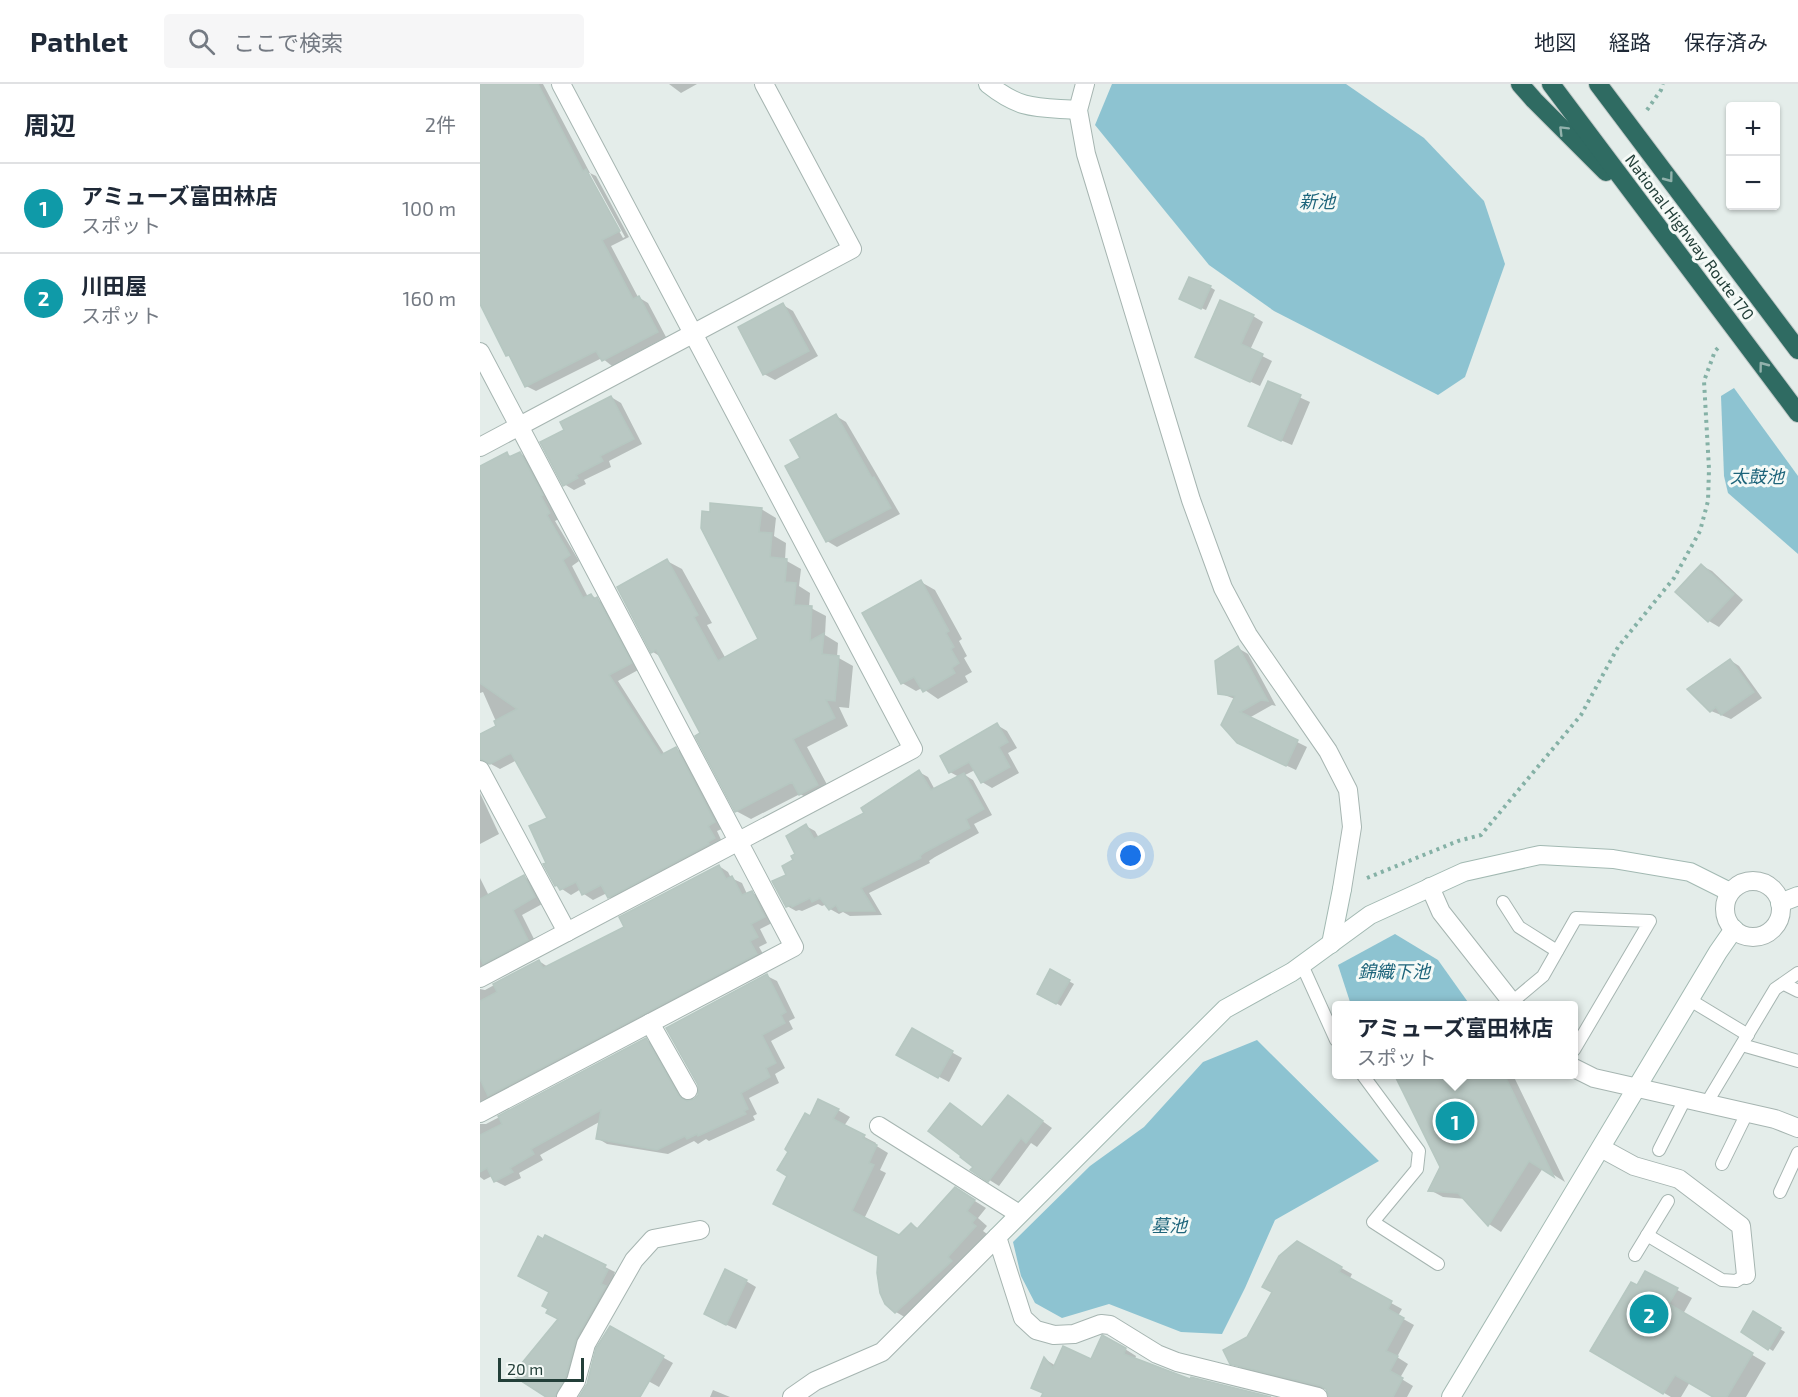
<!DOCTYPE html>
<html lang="ja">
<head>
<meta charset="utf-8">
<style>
	body { margin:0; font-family:"Exo 2","Noto Sans JP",sans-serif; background:#f6f6f7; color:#1f2937 }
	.controls { position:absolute; right:18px; top:18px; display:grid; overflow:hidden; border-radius:6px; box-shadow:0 2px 4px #0004 }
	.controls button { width:54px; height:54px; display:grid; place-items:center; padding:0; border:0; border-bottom:2px solid #e0e1e3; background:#fff; color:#1f2937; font:30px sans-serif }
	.scale { position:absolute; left:18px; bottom:15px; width:86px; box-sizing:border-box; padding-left:6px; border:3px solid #233f39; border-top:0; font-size:16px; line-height:21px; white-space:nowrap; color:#233f39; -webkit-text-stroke:4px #f5faf7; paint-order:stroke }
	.you { position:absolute; left:651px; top:772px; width:21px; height:21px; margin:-15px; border:4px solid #fff; border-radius:50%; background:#1a73e8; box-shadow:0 0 0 9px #1a73e833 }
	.badge { display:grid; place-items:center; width:39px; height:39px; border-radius:50%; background:#7d5649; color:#fff; font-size:20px; font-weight:700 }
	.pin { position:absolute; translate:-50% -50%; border:3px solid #fff; box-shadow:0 2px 6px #0006 }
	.popup { position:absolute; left:852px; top:917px; width:246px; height:78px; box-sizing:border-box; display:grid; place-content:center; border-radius:6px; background:#fff; filter:drop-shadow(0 2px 4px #0005); font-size:20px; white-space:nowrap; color:#747a83 }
	.popup b { font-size:22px; color:#1f2937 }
	.popup::after { content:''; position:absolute; left:50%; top:100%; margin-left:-12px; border:12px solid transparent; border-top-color:#fff }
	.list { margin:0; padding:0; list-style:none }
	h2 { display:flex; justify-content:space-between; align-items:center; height:78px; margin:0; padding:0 24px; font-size:26px }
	h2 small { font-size:20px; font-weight:400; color:#747a83 }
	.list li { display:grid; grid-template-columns:39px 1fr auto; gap:18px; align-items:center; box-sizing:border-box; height:90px; padding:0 24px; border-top:2px solid #e0e1e3 }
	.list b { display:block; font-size:22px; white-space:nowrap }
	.list p { margin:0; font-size:20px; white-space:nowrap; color:#747a83 }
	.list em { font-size:20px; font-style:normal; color:#747a83 }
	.icon { flex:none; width:33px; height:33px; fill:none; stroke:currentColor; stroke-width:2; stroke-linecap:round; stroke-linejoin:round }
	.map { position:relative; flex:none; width:1318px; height:1313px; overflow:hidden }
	header { display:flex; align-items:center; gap:36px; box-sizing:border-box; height:84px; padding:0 30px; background:#fff; border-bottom:2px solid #e0e1e3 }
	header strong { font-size:28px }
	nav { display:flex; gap:33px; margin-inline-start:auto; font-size:21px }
	.search { width:420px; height:54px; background:#f6f6f7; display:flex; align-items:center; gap:15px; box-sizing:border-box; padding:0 21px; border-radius:6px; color:#747a83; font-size:22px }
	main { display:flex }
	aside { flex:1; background:#fff }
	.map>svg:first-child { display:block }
</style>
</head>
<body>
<header>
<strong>Pathlet</strong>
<div class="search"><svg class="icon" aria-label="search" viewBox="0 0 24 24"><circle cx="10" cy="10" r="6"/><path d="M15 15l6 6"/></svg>ここで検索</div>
<nav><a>地図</a><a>経路</a><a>保存済み</a></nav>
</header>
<main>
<aside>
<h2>周辺<small>2件</small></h2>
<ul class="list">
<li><span class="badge" style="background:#0f9aa8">1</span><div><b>アミューズ富田林店</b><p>スポット</p></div><em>100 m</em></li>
<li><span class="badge" style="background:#0f9aa8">2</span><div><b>川田屋</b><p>スポット</p></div><em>160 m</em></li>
</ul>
</aside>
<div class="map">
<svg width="1318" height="1313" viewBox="0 0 1318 1313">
	<rect width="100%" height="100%" fill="#e4edea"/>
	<g fill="#8dc3d1">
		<path d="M632 0H866L944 54 1004 117 1025 180 985 293 958 311 794 227 729 181 615 41Z"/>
		<path d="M1254 304 1318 392V470L1248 409 1244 392 1241 312Z"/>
		<path d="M915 850 958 876 990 921H871L858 881Z"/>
		<path d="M777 956 899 1077 795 1136 765 1204 742 1250 701 1248 629 1220 582 1234 555 1219 541 1192 533 1158 610 1082 664 1043 723 978Z"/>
	</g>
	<g fill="#0003">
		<path d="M0 0H63L110 89H106L143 154 145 153 110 89 116 92 149 153 131 162 158 213 168 219 186 253 132 282 122 274 56 307 46 302 32 274 27 271 0 214Z"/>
		<path d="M189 0H217L201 9Z"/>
		<path d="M730 203 735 206 726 226 705 217Z"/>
		<path d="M303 221 313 227 338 272 295 296 284 290Z"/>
		<path d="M773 232 783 238 770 266 792 277 780 302 726 277Z"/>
		<path d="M788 299 830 318 812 361 780 347Z"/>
		<path d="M131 313 141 319 162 360 129 377 131 383 104 396 106 400 94 406 84 400 86 347Z"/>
		<path d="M356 332 366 338 420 430 357 463 347 457 322 374Z"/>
		<path d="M40 369 49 375 79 435 75 437 99 477 92 482 108 513 111 511 126 521 160 585 138 597 185 671 196 665 205 670 244 744 237 747 243 760 139 818 129 813 127 809 113 816 104 810 101 805 91 811 76 801 68 779 69 734 37 676 20 685 11 680 4 681 0 686V660L18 642 3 608 0 609V384L27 370 32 373Z"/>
		<path d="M281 425 296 434 294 452 306 459 305 476 321 485 319 502 330 509 329 523 346 532 345 551 358 559 357 573 373 582 369 624 359 623 368 642 327 663 352 710 335 718 320 710 271 735 256 727 222 650 181 573 173 568 187 477 202 485 232 539 227 541 246 575 280 556 222 444Z"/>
		<path d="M1222 482 1232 487 1263 516 1239 543 1229 537 1197 508Z"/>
		<path d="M441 498 455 506 482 555 479 557 487 572 484 574 492 588 485 592 488 598 458 615 442 604 436 607 422 599Z"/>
		<path d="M758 564 768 570 796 622 792 621 769 634 827 663 816 686 769 664 755 615 739 609Z"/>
		<path d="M1250 576 1259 582 1282 614 1251 635 1231 627Z"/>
		<path d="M517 641 527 647 537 664 528 669 539 689 512 704 502 698 495 686 485 691 493 696 512 731 494 740 499 749 455 773 449 777 450 779 389 809 402 831 370 832 363 828 359 830 350 825 347 820 342 822 338 820 322 827 319 826 316 827 307 822 308 791 315 777 326 742 335 747 339 754 386 730 439 688 448 693 455 706 479 693 470 688Z"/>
		<path d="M0 709 19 750 0 760Z"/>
		<path d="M239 782 248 788 251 794 262 799 267 810 271 808 281 814 294 838 280 845 287 859 279 863 286 875 0 1029V905L5 906 59 877 68 883 146 843Z"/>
		<path d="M44 793 53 798 64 819 42 831 57 861 0 896V794L9 812Z"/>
		<path d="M571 887 594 900 581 922 559 909Z"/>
		<path d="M287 892 297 897 315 934 309 937 313 945 291 957 305 984 295 990 299 999 269 1014 277 1030 273 1032 275 1036 229 1057 226 1055 218 1060 214 1057 188 1070 127 1060 117 1054 121 1037 60 1071 63 1076 39 1089 41 1094 25 1102 15 1097 12 1092 4 1096 0 1093V1040H6L166 956 175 961 207 1017 214 1018 219 1012Z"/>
		<path d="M432 946 482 974 469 998 418 971Z"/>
		<path d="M915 990H1029L1034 993 1085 1098 1063 1084 1021 1148 1009 1140 986 1115 963 1113 950 1106 962 1083Z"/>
		<path d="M529 1013 572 1044 557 1063 551 1059 519 1102 492 1085 495 1082 503 1044Z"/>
		<path d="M358 1026 370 1033 364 1042 396 1059 395 1061 408 1069 400 1086 406 1089 384 1135 419 1152 431 1140 439 1145 487 1112 506 1124 498 1134 507 1142 503 1147 507 1150 428 1235 416 1228 399 1172 309 1091 331 1035Z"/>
		<path d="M65 1153 135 1188 134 1191 137 1193 86 1313H67L79 1235 71 1208 63 1157Z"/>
		<path d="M817 1159 872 1190 869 1196 922 1225 918 1232 934 1241 917 1273 928 1280 920 1294 933 1302 927 1313H850L848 1306 763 1285 752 1279 769 1254Z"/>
		<path d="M1166 1189 1212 1214 1203 1230 1286 1279 1266 1313H1236L1210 1298 1201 1313H1191L1112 1267Z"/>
		<path d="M266 1197 276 1203 256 1245 236 1236Z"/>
		<path d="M1273 1229 1305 1248 1293 1267 1263 1248Z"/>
		<path d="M130 1244 193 1279 179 1303 161 1293 152 1313H100L107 1304Z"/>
		<path d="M626 1253 656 1272 655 1275 711 1298 785 1313H573L565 1275 576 1282 612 1276Z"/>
		<path d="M233 1306 250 1313H230Z"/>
	</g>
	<g fill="#b9c8c3" stroke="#b6c7c1" stroke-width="1.5">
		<path d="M0 0H58L103 87 106 85 140 147 122 156 153 215 159 212 178 248 122 277 116 267 45 303 29 271 26 272 0 220Z"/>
		<path d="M709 193 731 202 721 225 699 215Z"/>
		<path d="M740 216 774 231 761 260 783 270 770 298 715 273Z"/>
		<path d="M303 219 329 267 283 291 258 243Z"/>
		<path d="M788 297 821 311 801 357 768 342Z"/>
		<path d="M131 312 154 355 120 372 123 377 96 391 98 394 83 402 60 358 84 346 80 338Z"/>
		<path d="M356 330 392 394 394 393 411 424 346 458 305 382 320 374 310 356Z"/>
		<path d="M27 368 29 373 40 368 63 411 61 412 70 429 67 431 90 471 83 476 103 514 111 510 114 515 117 513 152 579 129 591 181 671 196 663 235 738 228 742 235 754 228 758 229 760 128 814 121 801 102 811 96 798 80 806 77 801 75 802 63 780 66 779 49 742 67 734 31 669 10 680 0 675V650L16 642 14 637 37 625 0 599V382Z"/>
		<path d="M230 419 282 424 279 448 292 449 290 473 307 475 305 498 316 499 314 521 332 522 330 557 344 549 342 570 359 572 355 617 346 616 355 634 313 655 338 701 319 711 312 698 255 728 215 652 220 649 176 566 171 569 137 503 187 475 218 531 214 533 238 577 278 555 221 444 222 427 230 428Z"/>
		<path d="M1221 480 1254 510 1228 538 1195 508Z"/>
		<path d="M441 496 469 547 466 549 474 563 471 565 479 579 472 584 475 589 443 608 434 593 421 600 382 529Z"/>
		<path d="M758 562 788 617 781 616 760 628 818 656 806 682 757 659 741 641 755 612 738 610 735 577Z"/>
		<path d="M1250 575 1274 608 1241 631 1236 623 1230 628 1207 605Z"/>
		<path d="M517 639 528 658 519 663 530 683 501 699 489 678 469 689 460 672Z"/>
		<path d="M439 686 451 706 484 689 504 725 486 735 490 744 445 768 440 772 441 774 381 804 395 827H359L356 821 349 826 340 814 332 818 330 814 312 823 311 821 306 823 292 797 306 791 302 782 313 776 311 772 315 770 306 752 326 740 334 755 384 729 381 724Z"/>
		<path d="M239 781 246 795 252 792 262 811 272 807 285 833 271 840 278 853 270 857 277 870 8 1012 0 995V917L17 908 13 900 59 876 63 884 144 843 139 833Z"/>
		<path d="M44 791 55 813 33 826 48 856 3 880 0 873V815Z"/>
		<path d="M570 885 590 896 576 920 557 910Z"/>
		<path d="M287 890 306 928 301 931 305 939 282 951 296 979 286 984 290 993 261 1009 268 1025 264 1027 266 1030 218 1052 217 1050 207 1055 205 1052 177 1066 116 1055 121 1026 51 1065 54 1070 30 1084 33 1088 14 1098 7 1084 0 1088V1051L22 1040 18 1032 166 954 199 1012 207 1017 214 1015 218 1011V1001L186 944Z"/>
		<path d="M432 944 473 967 458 994 416 971Z"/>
		<path d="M914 990H1024L1074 1093 1049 1077 1008 1142 978 1109 948 1107 960 1083Z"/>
		<path d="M528 1011 563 1037 546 1059 541 1054 508 1098 490 1086 493 1083 480 1073 481 1072 448 1047 470 1019 502 1043Z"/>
		<path d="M338 1015 359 1025 353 1035 385 1051 383 1054 397 1061 389 1079 394 1081 372 1127 419 1151 431 1139 437 1145 475 1103 495 1116 487 1127 496 1134 492 1139 496 1142 468 1173 472 1177 415 1229 405 1220 400 1209 397 1189 398 1172 293 1120 307 1092 297 1086 308 1068 305 1065 325 1029 330 1032Z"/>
		<path d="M65 1151 126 1181 124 1184 128 1186 121 1200 126 1202 96 1255 86 1292 75 1313H66L32 1291 78 1235 66 1229 68 1225 62 1222 69 1208 38 1192 58 1152 63 1155Z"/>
		<path d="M817 1157 862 1183 859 1188 912 1217 908 1225 924 1234 906 1267 918 1272 910 1287 923 1294 913 1313H849L846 1305 841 1302 750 1280 743 1266 767 1253 792 1208 782 1203 799 1172Z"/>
		<path d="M245 1185 267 1196 246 1241 224 1230Z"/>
		<path d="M1165 1187 1198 1204 1189 1220 1273 1269 1247 1313H1233L1195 1291 1183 1310 1110 1267 1151 1198 1157 1201Z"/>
		<path d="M1273 1227 1301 1244 1288 1266 1261 1248Z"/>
		<path d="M130 1242 184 1272 160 1313H99L107 1300 116 1264Z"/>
		<path d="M622 1251 646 1264 644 1270 710 1295 711 1293 791 1313H561L563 1309 551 1304 564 1273 573 1284 583 1262 611 1275Z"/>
	</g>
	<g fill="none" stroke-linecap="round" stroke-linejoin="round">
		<defs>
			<g id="lane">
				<path d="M1023 818 1039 843 1077 867"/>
				<path d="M822 881 856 956"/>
				<path d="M1304 900 1318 907"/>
				<path d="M1210 916 1268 951"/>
				<path d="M1032 918 1063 892 1096 834 1170 837 1094 966"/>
				<path d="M1262 961 1318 977"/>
				<path d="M882 990 939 1067 937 1085 893 1138 958 1180"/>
				<path d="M1226 1020 1295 905 1318 889"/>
				<path d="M1179 1066 1205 1015"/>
				<path d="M1242 1080 1267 1029"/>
				<path d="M1300 1108 1318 1069"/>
				<path d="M1167 1151 1242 1196 1256 1197 1266 1191"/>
				<path d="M1155 1171 1188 1117"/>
			</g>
			<g id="street">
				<path d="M605 0 598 26 606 70 711 416 743 504 768 551 848 667 868 706 872 743 862 805"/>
				<path d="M0 268 314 863 0 1029"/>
				<path d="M0 363 372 165 284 0"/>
				<path d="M0 686 87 848"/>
				<circle cx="1273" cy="825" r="28"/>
				<path d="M950 803 961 828 1035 922"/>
				<path d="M0 894 433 665 81 0"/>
				<path d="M170 939 208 1006"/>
				<path d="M1094 984 1114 994 1295 1035 1318 1044"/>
				<path d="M399 1042 539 1130"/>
				<path d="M1121 1064 1154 1082 1199 1095 1261 1142 1266 1191"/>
				<path d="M86 1313 96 1297 106 1260 154 1176 173 1155 220 1146"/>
				<path d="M312 1313 335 1297 402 1268 517 1153 543 1234 556 1246 574 1251 594 1250 621 1240 630 1241 677 1270 697 1278 838 1313"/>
			</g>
			<g id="secondary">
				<path d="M508 0C542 27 557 23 598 26"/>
				<path d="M1300 819 1318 812"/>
				<path d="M851 860 862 805"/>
				<path d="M517 1153 745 925 812 888 890 831 984 788 1060 771 1133 775 1210 788 1250 808"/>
				<path d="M971 1313 1238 868 1254 845"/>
			</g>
			<g id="highway">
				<path d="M1040 0 1054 16 1126 88"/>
				<path d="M1071 0 1318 329"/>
				<path d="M1118 0 1318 266"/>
			</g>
		</defs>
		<use href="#lane" stroke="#a6b5b1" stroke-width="14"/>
		<use href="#street" stroke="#a6b5b1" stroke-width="20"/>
		<use href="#secondary" stroke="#a2b9b2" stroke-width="20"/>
		<use href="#highway" stroke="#c1c9c8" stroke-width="20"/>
		<g stroke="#85b1a6" stroke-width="4" stroke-dasharray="3 4.5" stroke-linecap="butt">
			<path d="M1167 26 1181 6 1183 0"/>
			<path d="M887 794 978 757 1001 751 1101 631 1138 563 1194 494 1220 447 1228 417 1229 385 1224 297 1235 267 1240 262"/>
		</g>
		<use href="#lane" stroke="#fff" stroke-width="12"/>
		<use href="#street" stroke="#fff" stroke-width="18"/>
		<use href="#secondary" stroke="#fff" stroke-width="18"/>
		<use href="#highway" stroke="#2f6b62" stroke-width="18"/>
	</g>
	<defs><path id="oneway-chevron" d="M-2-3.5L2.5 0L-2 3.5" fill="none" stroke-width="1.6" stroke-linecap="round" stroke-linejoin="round" transform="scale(1.5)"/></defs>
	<g stroke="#92b2ac">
		<use href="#oneway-chevron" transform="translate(1083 46) rotate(-135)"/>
		<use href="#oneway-chevron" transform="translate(1189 94) rotate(53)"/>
		<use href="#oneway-chevron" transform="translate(1283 282) rotate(-127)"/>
	</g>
	<g text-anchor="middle" stroke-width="6" stroke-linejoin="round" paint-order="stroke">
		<g font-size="16" fill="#233f39" stroke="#f5faf7">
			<text transform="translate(1210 153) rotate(53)" y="6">National Highway Route 170</text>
		</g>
		<g font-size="18" font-style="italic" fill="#1e657b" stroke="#f5faf7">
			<text x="837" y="124">新池</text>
			<text x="1277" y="399">太鼓池</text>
			<text x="914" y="894">錦織下池</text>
			<text x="689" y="1148">墓池</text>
		</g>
	</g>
</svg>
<div class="controls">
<button>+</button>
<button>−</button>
</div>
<div class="scale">20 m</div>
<div class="you"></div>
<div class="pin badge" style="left:975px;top:1037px;background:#0f9aa8">1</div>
<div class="popup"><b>アミューズ富田林店</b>スポット</div>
<div class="pin badge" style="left:1169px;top:1230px;background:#0f9aa8">2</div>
</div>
</main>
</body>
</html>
